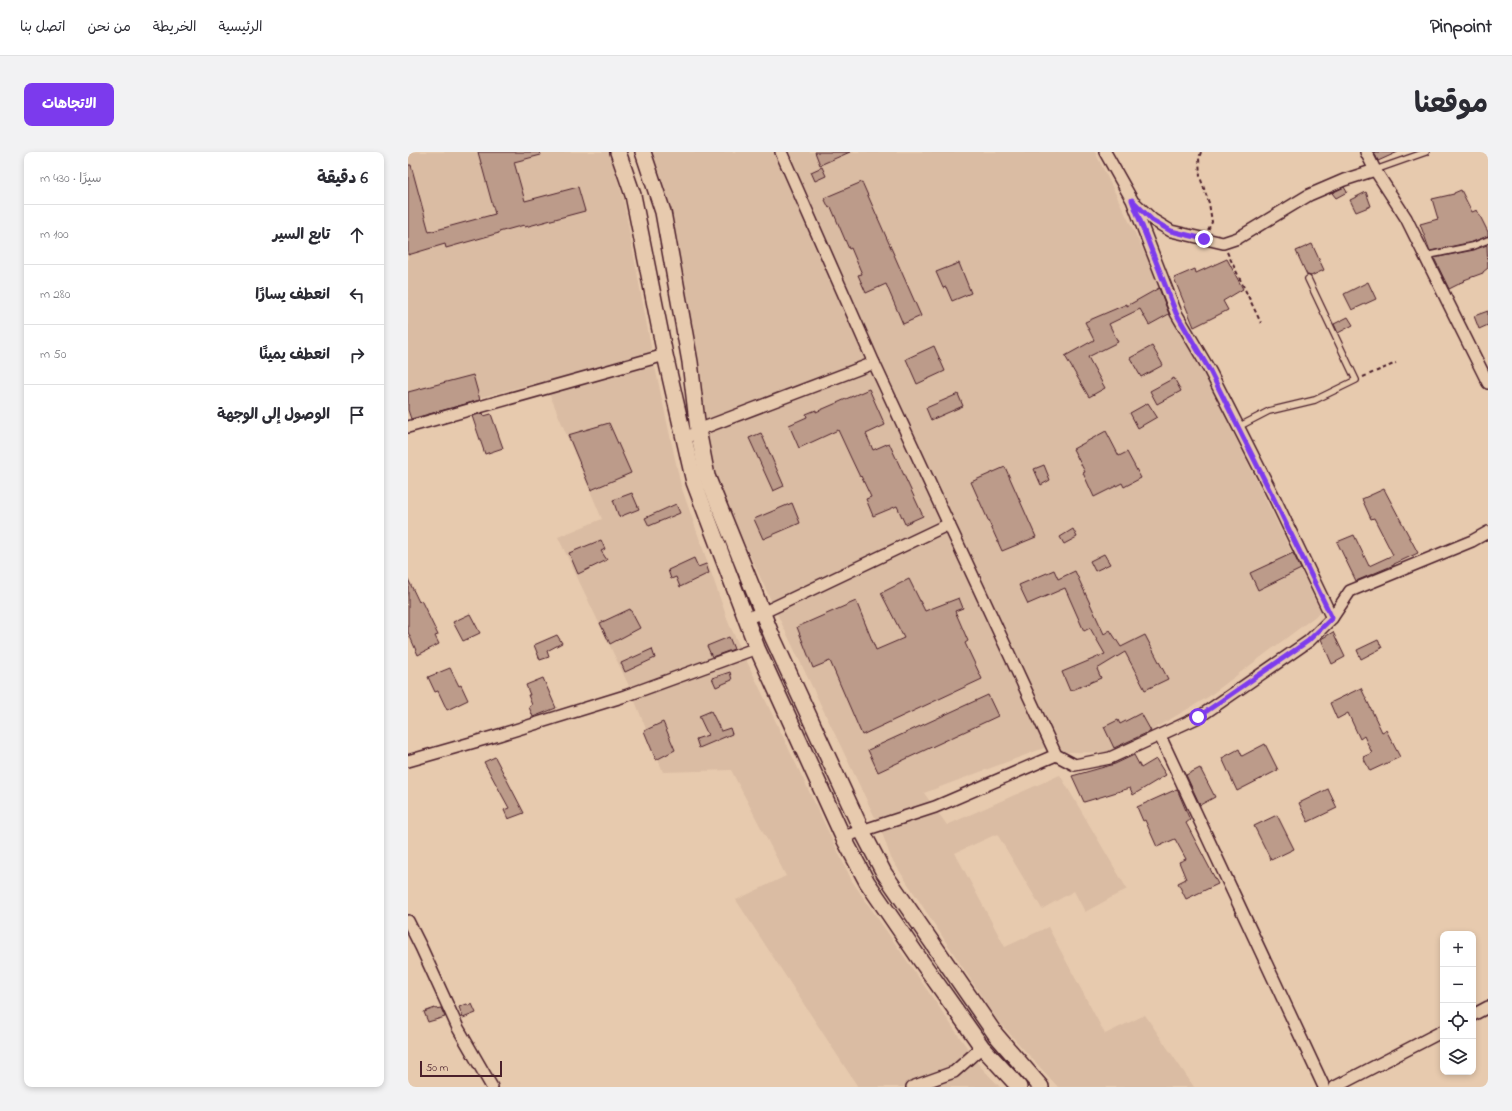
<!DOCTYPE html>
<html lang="ar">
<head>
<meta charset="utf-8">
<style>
	body { margin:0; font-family:"Indie Flower","Playpen Sans Arabic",sans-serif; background:#f2f2f3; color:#2b2b33; direction:rtl }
	.controls { position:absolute; right:12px; bottom:12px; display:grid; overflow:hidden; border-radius:8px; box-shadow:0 2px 6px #0003 }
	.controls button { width:36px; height:36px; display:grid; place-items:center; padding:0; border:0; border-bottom:1px solid #e1e1e2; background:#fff; color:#2b2b33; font:20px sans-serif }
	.scale { position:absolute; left:12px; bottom:10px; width:82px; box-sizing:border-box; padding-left:4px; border:2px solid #4a1f2b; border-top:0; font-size:11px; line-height:14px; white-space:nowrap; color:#4a1f2b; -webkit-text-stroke:3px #e7caae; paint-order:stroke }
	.stop { position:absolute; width:12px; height:12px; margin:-9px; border:3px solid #7c3aed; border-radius:50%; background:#fff }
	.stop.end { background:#7c3aed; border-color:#fff; box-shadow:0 1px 4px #0008 }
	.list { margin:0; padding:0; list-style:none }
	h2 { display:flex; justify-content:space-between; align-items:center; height:52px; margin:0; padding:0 16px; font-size:17px }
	h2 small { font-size:13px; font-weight:400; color:#7c7c81 }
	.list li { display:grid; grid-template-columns:26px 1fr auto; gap:12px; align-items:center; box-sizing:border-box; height:60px; padding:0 16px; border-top:1px solid #e1e1e2 }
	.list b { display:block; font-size:15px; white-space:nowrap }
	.list em { font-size:13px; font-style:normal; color:#7c7c81 }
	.icon { flex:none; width:22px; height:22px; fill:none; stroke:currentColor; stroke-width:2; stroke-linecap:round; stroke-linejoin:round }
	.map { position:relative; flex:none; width:1080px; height:935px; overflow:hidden; direction:ltr; border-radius:8px }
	header { display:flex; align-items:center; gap:24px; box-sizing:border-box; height:56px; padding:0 20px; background:#fff; border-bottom:1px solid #e1e1e2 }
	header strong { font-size:19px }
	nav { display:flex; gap:22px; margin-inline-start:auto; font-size:14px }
	.intro { display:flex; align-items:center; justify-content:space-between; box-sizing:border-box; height:96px; padding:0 24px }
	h1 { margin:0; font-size:28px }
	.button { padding:10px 18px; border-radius:8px; background:#7c3aed; color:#fff; font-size:14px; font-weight:700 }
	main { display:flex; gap:24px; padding:0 24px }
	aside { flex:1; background:#fff; border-radius:8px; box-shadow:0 2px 6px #0003 }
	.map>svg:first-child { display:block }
</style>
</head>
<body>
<header>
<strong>Pinpoint</strong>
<nav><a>الرئيسية</a><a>الخريطة</a><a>من نحن</a><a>اتصل بنا</a></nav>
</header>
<div class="intro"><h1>موقعنا</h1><a class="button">الاتجاهات</a></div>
<main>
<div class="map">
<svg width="1080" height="935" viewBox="0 0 1080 935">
	<rect width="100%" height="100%" fill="#e7caae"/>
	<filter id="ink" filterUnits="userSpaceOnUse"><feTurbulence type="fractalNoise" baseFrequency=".025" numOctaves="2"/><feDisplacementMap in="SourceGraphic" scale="8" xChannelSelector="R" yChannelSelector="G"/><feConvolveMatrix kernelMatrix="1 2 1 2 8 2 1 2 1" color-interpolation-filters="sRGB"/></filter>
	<g filter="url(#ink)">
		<g fill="#dabca3">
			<path d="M0 0H201L215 45 245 206 273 334 321 472 444 729 571 913 592 935H450L328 748 378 724 323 618 255 620 221 534 150 385 194 367 136 229 0 264Z"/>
			<path d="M234 0H687L913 460 800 545 705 601 659 600 636 596 516 641 539 673 652 623 719 737 677 760 666 739 634 757 589 682 547 701 597 795 640 775 697 882 737 863 786 935H650L589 868 483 706 473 678 373 470 305 324Z"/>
		</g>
		<g fill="#bc9b8a" stroke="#4a1f2b">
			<path d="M70 0H132L133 3 106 10 117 49 170 35 177 59 117 75 116 73 91 80V81L38 96 37 92 0 103V13H3L21 80 87 62Z"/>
			<path d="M407 0H442L412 13Z"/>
			<path d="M966 0H990L970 9Z"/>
			<path d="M414 15 418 24 407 29 403 20Z"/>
			<path d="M454 30 513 164 495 172 478 132 458 141 450 123 454 122 443 96 441 97 423 55 421 56 416 46Z"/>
			<path d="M936 35 939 40 928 46 924 41Z"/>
			<path d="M1053 38 1064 60 1069 58 1080 80V84L1064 90 1022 99 1012 72 1030 67 1024 47 1046 42V41Z"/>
			<path d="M958 40 963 54 948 60 942 48Z"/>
			<path d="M904 92 916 118 903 124 899 123 888 99Z"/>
			<path d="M1079 93 1080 116 1075 120V121L1056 128 1057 129 1051 131V132L1041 137 1026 106 1066 98Z"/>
			<path d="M819 107 835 137 815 149 820 158 786 175 766 126 787 117 788 121Z"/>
			<path d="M551 111 563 141 544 149 538 135 535 136 528 120Z"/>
			<path d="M960 130 968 147 944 158 936 142Z"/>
			<path d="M751 136 761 162 741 173 732 157 701 172 710 190 680 205 697 236 681 245 657 204 686 188 677 170 719 152V154Z"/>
			<path d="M1080 159V173L1071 177 1066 164Z"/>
			<path d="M940 165 945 173 930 181 926 172Z"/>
			<path d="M526 194 537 219 509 232 498 207Z"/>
			<path d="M744 194 755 213 733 225 722 206Z"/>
			<path d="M65 223 72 248 3 267 0 258V240Z"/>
			<path d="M766 226 773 239 749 252 742 239Z"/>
			<path d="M461 237 477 273 458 282 465 298 481 291 515 364 497 372 489 354 465 364 458 347 463 345 453 324 452 325 443 306 430 278 391 296 381 273 399 265 398 262 408 258V260Z"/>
			<path d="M550 242 555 254 523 268 518 256Z"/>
			<path d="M740 251 749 265 730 276 722 261Z"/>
			<path d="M75 261 76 264 83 262 95 296 77 302 64 264Z"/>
			<path d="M201 271 223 321 183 338 160 283Z"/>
			<path d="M698 279 711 304 719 300 733 326 716 335 714 331 686 345 675 321 677 320 665 297Z"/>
			<path d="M353 281 376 334 365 339 341 286Z"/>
			<path d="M636 313 642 328 633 333 626 317Z"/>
			<path d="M597 315 628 385 594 399 563 330Z"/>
			<path d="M976 337 1010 401 986 412V413L948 429 929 390 946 383 961 414 985 403 966 366 963 367 954 347Z"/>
			<path d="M224 341 231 357 211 365 205 348Z"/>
			<path d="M384 351 392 371 355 387 346 367Z"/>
			<path d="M268 352 272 361 241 374 237 366Z"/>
			<path d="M665 377 669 385 656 392 652 385Z"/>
			<path d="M193 388 197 397 193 399 199 408 170 422 161 401Z"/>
			<path d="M885 401 893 417 850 438 842 421Z"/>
			<path d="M696 402 702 412 687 419 682 409Z"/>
			<path d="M286 406 290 415 298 412 301 421 272 435 268 425 263 427 260 418Z"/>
			<path d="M646 418 650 427 667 419 696 482 702 478 713 495 737 483 760 527 737 538 717 500 689 517 693 526 662 539 654 520 697 502 682 476 676 479 657 436 620 452 611 433Z"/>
			<path d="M0 427 11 450 13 448 30 483 27 484 31 492 10 503 0 480Z"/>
			<path d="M501 427 517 459 551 446 555 456 547 459 560 489 557 491 574 527 454 583 422 509 405 516 389 475 448 449 468 498 496 486 473 441Z"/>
			<path d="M222 457 232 476 202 492 192 471Z"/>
			<path d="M62 462 72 481 55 489 45 470Z"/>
			<path d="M925 480 937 505 924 512 913 487Z"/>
			<path d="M149 483 154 491 139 499 141 505 132 508 126 493Z"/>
			<path d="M321 485 326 497 304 505 299 494Z"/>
			<path d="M970 488 974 496 953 507 949 498Z"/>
			<path d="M244 497 247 506 217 520 213 511Z"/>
			<path d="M42 516 51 534 53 533 60 548 39 558 30 539 27 540 20 525Z"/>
			<path d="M322 520 324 528 308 535 304 526Z"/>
			<path d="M135 526 148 556 125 565 121 555 124 553 120 543H122L118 533Z"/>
			<path d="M953 536 974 580 978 578 992 605 962 619 955 605 964 601 956 584 952 587 940 561 929 567 922 551Z"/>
			<path d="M580 543 590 564 470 620 460 598Z"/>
			<path d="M303 559 313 579 322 576 324 582 291 596 288 587 300 583 291 564Z"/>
			<path d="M733 561 743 579 706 596 696 575 710 568 712 572Z"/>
			<path d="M255 570 267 598 248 608 236 579Z"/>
			<path d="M857 592 870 618 829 639 814 606 831 597 834 604Z"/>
			<path d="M726 603 733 616 748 607 758 623 725 643 722 636 676 650 664 624 707 612Z"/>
			<path d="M87 605 116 661 100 667 96 658 101 656 76 610Z"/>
			<path d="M792 616 807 645 792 653 778 623Z"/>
			<path d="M769 637 782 668 778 671 810 732 778 747 770 731 778 727 771 710 778 707 767 687 749 695 737 668 735 669 729 655Z"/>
			<path d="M920 637 929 656 900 670 891 651Z"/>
			<path d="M869 663 886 697 863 708 846 674Z"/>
			<path d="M59 852 60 854 64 852 68 861 55 866 51 855Z"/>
			<path d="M27 856V857L33 856 37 865 20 870 16 860Z"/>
		</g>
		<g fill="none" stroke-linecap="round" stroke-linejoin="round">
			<defs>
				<g id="lane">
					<path d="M967 18 1018 0"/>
					<path d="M1017 104 1065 94 1080 88"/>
					<path d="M830 275 861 259 907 248 948 228 900 127"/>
				</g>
				<g id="street">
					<path d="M373 0 466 211 648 603 667 613 702 606 791 565 901 489 924 466 942 439 1064 389 1080 380"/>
					<path d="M697 0 724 48 768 161 802 219 867 347 924 466"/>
					<path d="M958 0 967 18 998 66 1080 231"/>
					<path d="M728 52 745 68 763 79 815 91 830 86 901 43 936 28 967 18"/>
					<path d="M0 275 257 203"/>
					<path d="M284 283 290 278 466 211"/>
					<path d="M339 466 356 460 541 372"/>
					<path d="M752 584 916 935"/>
					<path d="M0 609 91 583 217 544 349 496"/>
					<path d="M435 685 527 655 648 603"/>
					<path d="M0 769 13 795 50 876 84 935"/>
					<path d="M1065 863 1080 855"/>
					<path d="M504 935 546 920 574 895"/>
					<path d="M927 935 1035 879"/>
				</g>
				<g id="secondary">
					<path d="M210 0 225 43 257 203 286 330 349 496 435 685 459 730 511 806 574 895 611 935"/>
					<path d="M235 0 255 60 282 210 290 278 299 324 364 484 454 679 476 721 588 883 633 935"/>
				</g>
			</defs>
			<use href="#lane" stroke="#4a1f2b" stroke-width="8"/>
			<use href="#street" stroke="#4a1f2b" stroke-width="14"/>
			<use href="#secondary" stroke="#4a1f2b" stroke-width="18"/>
			<g stroke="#4a1f2b" stroke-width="2" stroke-dasharray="4 3" stroke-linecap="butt">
				<path d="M793 0 791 6 792 25 801 51 804 70 800 78"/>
				<path d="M819 100 853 171"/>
				<path d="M955 225 988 211"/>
			</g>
			<use href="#lane" stroke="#e7caae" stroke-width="5.5"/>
			<use href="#street" stroke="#e7caae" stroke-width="11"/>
			<use href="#secondary" stroke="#e7caae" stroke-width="15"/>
		</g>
	</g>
	<g fill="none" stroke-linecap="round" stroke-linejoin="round" filter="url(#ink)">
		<path stroke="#7c3aed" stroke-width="5" d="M790 565 900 489 924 466 866 347 802 219 768 161 724 48 744 68 763 79 796 87"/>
	</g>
</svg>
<div class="controls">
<button>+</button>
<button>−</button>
<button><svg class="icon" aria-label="locate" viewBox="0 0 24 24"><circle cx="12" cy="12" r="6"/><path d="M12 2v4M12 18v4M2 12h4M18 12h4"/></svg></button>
<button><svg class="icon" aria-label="layers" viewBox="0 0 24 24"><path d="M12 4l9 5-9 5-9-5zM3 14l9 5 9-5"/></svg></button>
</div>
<div class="scale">50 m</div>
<div class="stop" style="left:790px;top:565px"></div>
<div class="stop end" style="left:796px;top:87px"></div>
</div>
<aside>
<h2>6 دقيقة<small>سيرًا · 430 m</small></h2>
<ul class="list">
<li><svg class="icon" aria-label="ahead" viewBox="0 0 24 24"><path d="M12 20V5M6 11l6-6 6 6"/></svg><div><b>تابع السير</b></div><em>100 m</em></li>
<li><svg class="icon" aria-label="left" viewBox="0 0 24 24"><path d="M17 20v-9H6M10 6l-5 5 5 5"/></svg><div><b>انعطف يسارًا</b></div><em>280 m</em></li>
<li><svg class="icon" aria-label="right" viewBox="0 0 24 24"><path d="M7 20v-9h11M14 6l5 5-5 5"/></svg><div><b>انعطف يمينًا</b></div><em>50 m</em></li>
<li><svg class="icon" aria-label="arrive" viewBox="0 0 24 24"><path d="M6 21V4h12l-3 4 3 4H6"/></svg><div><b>الوصول إلى الوجهة</b></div></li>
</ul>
</aside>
</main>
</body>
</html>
